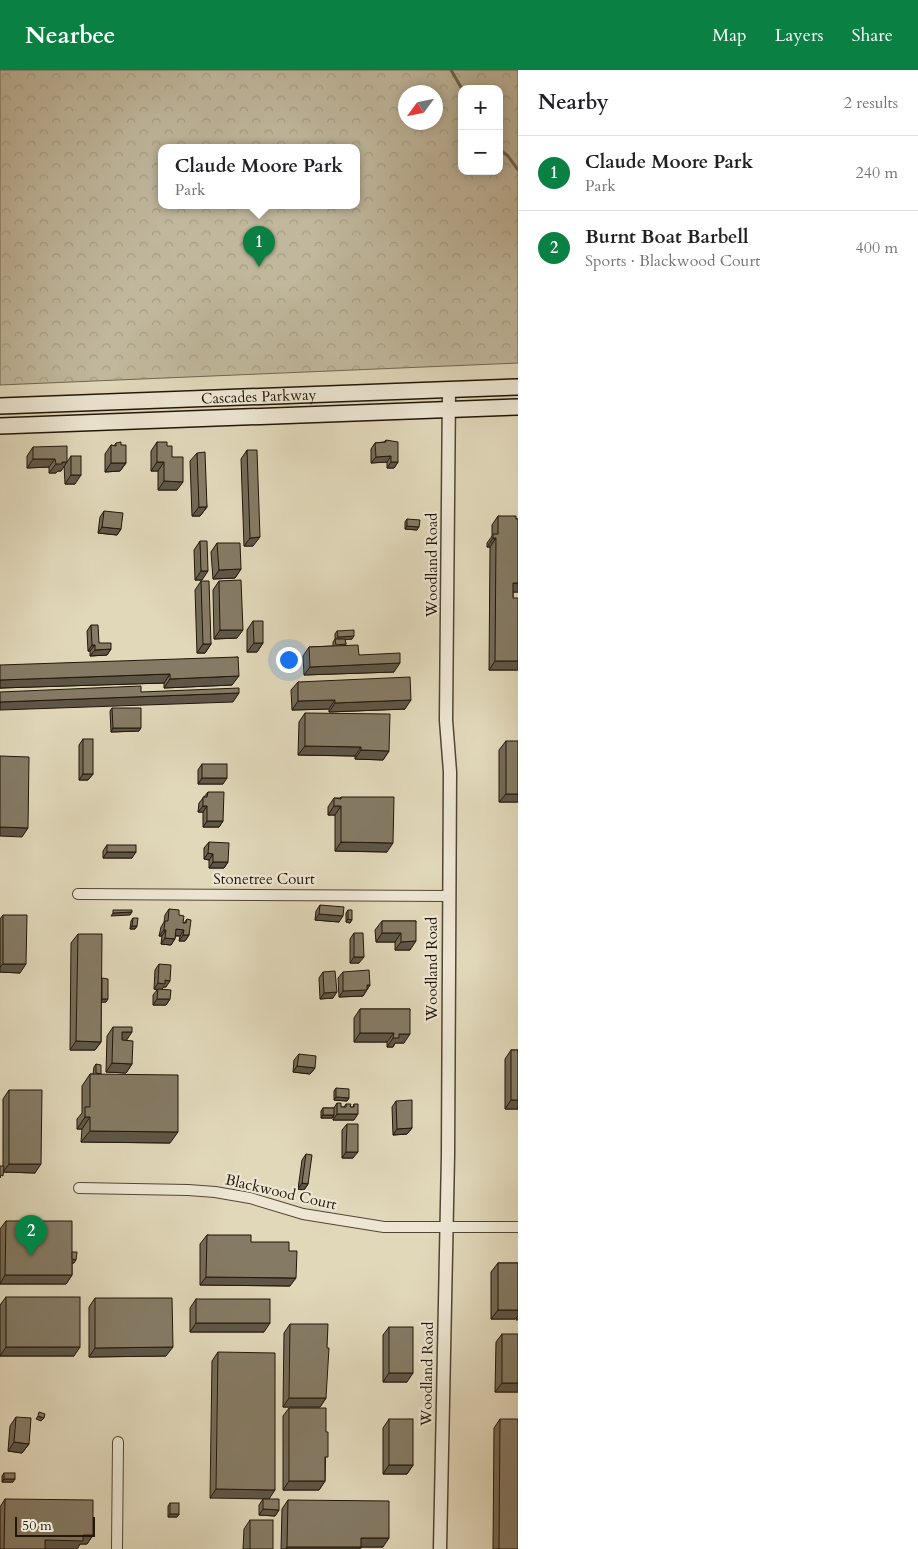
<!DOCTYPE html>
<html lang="en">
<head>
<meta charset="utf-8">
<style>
	body { margin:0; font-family:Cardo,serif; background:#f6f6f6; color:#202124 }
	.controls { position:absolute; right:15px; top:15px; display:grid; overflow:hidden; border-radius:10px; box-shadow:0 2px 12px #0003 }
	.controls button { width:45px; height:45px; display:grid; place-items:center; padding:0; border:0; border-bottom:1px solid #e0e0e0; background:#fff; color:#202124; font:25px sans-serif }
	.compass { position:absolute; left:398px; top:15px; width:45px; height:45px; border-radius:50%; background:#fff; box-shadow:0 2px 12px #0003; rotate:237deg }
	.scale { position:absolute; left:15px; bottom:12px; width:80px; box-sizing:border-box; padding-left:5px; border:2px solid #211608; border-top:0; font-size:14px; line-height:18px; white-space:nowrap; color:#211608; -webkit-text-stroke:4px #ece6d2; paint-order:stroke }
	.you { position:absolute; left:288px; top:589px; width:18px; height:18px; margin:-12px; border:4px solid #fff; border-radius:50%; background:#1a73e8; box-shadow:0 0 0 8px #1a73e833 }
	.badge { display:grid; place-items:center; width:32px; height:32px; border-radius:50%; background:#0b8043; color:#fff; font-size:16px; font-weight:700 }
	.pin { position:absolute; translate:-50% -41px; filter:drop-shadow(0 1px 2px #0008) }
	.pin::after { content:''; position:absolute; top:26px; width:18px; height:15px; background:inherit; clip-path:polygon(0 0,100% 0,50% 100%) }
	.popup { position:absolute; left:158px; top:74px; width:202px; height:65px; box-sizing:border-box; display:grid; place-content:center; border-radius:10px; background:#fff; filter:drop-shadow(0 1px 4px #0005); font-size:16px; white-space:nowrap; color:#757577 }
	.popup b { font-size:19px; color:#202124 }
	.popup::after { content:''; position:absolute; left:50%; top:100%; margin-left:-10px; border:10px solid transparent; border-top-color:#fff }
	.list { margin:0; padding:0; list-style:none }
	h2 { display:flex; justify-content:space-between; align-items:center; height:65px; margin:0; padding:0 20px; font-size:21px }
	h2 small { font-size:16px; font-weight:400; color:#757577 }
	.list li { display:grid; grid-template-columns:32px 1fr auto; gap:15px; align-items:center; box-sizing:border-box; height:75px; padding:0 20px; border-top:1px solid #e0e0e0 }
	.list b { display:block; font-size:19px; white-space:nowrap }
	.list p { margin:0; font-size:16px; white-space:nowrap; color:#757577 }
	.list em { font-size:16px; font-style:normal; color:#757577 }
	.map { position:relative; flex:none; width:518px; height:1479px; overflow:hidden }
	header { display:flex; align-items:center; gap:30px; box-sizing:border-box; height:70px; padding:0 25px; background:#0b8043; color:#fff }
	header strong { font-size:24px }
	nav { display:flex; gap:28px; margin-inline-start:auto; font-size:18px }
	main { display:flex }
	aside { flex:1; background:#fff }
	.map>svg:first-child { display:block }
</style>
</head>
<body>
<header>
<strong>Nearbee</strong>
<nav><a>Map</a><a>Layers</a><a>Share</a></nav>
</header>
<main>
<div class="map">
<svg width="518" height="1479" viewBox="0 0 518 1479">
	<defs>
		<pattern id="park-crowns" width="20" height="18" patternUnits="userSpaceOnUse" patternTransform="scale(1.25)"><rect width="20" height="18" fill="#c0b79c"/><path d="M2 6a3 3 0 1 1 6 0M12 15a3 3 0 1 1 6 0" fill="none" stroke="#a59d85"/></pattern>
	</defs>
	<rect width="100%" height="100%" fill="#e1d8ba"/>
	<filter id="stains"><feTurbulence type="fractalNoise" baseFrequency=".004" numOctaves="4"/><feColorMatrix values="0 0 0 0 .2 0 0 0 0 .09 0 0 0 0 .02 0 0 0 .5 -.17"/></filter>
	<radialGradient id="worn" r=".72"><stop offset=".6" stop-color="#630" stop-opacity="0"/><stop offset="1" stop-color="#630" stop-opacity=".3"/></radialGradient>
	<path fill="url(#park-crowns)" stroke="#706652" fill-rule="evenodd" d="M0 0H518V293L0 315ZM462 19H499V101H462ZM406 22H436V52H406ZM162 78H356V136H162Z"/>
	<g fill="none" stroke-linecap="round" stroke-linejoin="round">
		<g stroke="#6d634e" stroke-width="3">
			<path d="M451 0 462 19"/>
			<path d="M499 79 508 86 518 100"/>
		</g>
		<defs>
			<g id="minor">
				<path d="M78 824 449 826"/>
				<path d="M79 1118 188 1120 215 1122 250 1128 303 1144 384 1157H518"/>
				<path d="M117 1479 118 1372"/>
			</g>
			<path id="tertiary" d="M440 1479 448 1085 450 702 446 650 449 320"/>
			<g id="secondary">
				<path id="s1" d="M0 336 518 317"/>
				<path d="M0 356 518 337"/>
			</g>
		</defs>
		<use href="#minor" stroke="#514634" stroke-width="12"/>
		<use href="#tertiary" stroke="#514634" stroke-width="15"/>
		<use href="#secondary" stroke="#211608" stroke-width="18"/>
		<use href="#minor" stroke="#ece6d2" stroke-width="10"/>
		<use href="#tertiary" stroke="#ece6d2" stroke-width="12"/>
		<use href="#secondary" stroke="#ece6d2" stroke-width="15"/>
	</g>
	<g fill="#726a57" stroke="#211608">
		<path d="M386 370 398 392 394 398H387V392L371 393V379L375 373 384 372Z"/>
		<path d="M157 372 167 376 172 387 177 420H158V401H151V381Z"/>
		<path d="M116 373 126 393 120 401 105 402V384L111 375 114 376Z"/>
		<path d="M33 377 67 392 71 386 75 414H65L64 395 61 401H58L56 403H49V397L27 398V386Z"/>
		<path d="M247 380 253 476H244L241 389Z"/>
		<path d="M197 383 207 437 200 446H192L190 391Z"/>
		<path d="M104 441 121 459 117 465 98 463 100 447Z"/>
		<path d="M498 446 518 449V522H513V528L518 600H489L490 477H487V473L492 466V455Z"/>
		<path d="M407 449 417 460 405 459V452Z"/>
		<path d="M200 471 202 510H195L194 480Z"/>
		<path d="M217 473 241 499 235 508 213 509 211 482Z"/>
		<path d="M201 511 211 574 205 583H197L195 520Z"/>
		<path d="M219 511 237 568 214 569 213 520Z"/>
		<path d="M253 551 263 573 257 582H247V560Z"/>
		<path d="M91 555 99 573 111 579 107 585 90 586V581H88L87 561Z"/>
		<path d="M337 561 352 569H345L346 574 345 576 359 585 394 602 304 605 303 586 309 577 333 576V572L335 569V564Z"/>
		<path d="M238 587 232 615 164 618V613L0 618Z"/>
		<path d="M298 612 405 639 329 642V639L292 640 291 620Z"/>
		<path d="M112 638 139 661 111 662 110 641Z"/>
		<path d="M305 643 389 681 383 690 355 689V686L298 685 299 652Z"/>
		<path d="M83 669 93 704 88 710H79V675Z"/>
		<path d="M506 671 518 732H499V680Z"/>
		<path d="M202 694 223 714H198V700Z"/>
		<path d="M208 722 223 751 219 757H203V742H198L199 733Z"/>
		<path d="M341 727 387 782 335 781V745H328V737L334 728H340Z"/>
		<path d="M209 772 228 792 224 798H209V790L204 789V778Z"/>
		<path d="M107 775 132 788H103V781Z"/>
		<path d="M320 835 339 852 315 850 316 841Z"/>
		<path d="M169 839 179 845 183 853H184L187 849 189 865 185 871H179L180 866H176L171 875 161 874 162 866H159L161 857 164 852 165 845Z"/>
		<path d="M348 840 350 853 346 852V843Z"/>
		<path d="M3 845 20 903 0 902V849Z"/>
		<path d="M133 848 137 856 135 859H130L131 851Z"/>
		<path d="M382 851H416L410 880H395V872H376L375 860Z"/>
		<path d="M354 863 359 893H350V869Z"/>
		<path d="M78 864 101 909 102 908 106 932H101V972L95 980H70L71 873Z"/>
		<path d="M159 894 166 917H164L162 919 170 929 166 935H153V925L157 920 154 919 155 900Z"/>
		<path d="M323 902 333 928 320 929 319 908Z"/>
		<path d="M343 902 370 915 363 926 339 927 338 908Z"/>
		<path d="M360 939H410L404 973H395L393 977H387V972H354V948Z"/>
		<path d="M113 957 127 970 132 994 126 1003 106 1002 107 966Z"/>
		<path d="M511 980H518V1039H505V989Z"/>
		<path d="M299 984 315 998 310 1004 293 1002 294 990Z"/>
		<path d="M96 994 100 1004 170 1073 81 1072 82 1059H77V1049L82 1043V1016L90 1004H93L94 997Z"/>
		<path d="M336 1018 349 1028 347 1031 334 1030V1021Z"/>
		<path d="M9 1020 35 1103 3 1102V1029Z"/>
		<path d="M396 1031 412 1058 407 1064 393 1065 392 1037Z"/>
		<path d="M337 1033 341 1037H344L346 1034 350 1037H353L354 1034V1050H333V1045L332 1048H321V1041L323 1038H334Z"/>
		<path d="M347 1054 353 1088H342V1060Z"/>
		<path d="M306 1084 308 1114 304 1120 298 1119 302 1090Z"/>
		<path d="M6 1151 72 1182 74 1193H72V1205L66 1214H0V1159Z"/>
		<path d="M207 1165 251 1172 290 1216 200 1215V1174Z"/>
		<path d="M498 1193H518V1250H516V1248L515 1249H491V1202Z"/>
		<path d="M6 1227 74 1286H0V1235Z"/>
		<path d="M95 1228 166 1286 89 1287V1237Z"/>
		<path d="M196 1229 264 1262H190V1238Z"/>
		<path d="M290 1254 326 1328 320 1337H283L284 1263Z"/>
		<path d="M389 1257 407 1312H383V1265Z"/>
		<path d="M502 1264 518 1322H495L496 1272Z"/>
		<path d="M218 1282 275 1420 210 1428 212 1291Z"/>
		<path d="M289 1338 326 1362 325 1411 319 1420H283V1346Z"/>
		<path d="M16 1347 29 1374 22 1383 8 1381 10 1356Z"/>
		<path d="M389 1349 413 1395 407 1404H383V1358Z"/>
		<path d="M500 1349 518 1479H493L494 1358Z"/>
		<path d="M4 1403 13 1412H2V1406Z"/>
		<path d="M5 1429 93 1465 87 1474H80L77 1479H0V1437Z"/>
		<path d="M263 1429 279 1440 275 1446 259 1445V1435Z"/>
		<path d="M288 1430 383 1477H361L360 1479H281L282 1439Z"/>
		<path d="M170 1433 179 1444 177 1447H168V1436Z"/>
		<path d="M250 1450 273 1479H243L244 1459Z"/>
	</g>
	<g fill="#5d5647" stroke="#211608">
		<path d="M391 386 387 392 371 393 376 387Z"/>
		<path d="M33 389H55L49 397 27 398Z"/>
		<path d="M62 392H67L61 401H58L56 403H49L56 394Z"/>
		<path d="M157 392H164L158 401H151Z"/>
		<path d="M391 392H398L394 398H387Z"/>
		<path d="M111 393H126L120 401 105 402Z"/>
		<path d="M71 405H81L75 414H65Z"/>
		<path d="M164 411 183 412 177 420H158Z"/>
		<path d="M199 437H207L200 446H192Z"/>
		<path d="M407 456 419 457 417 460 405 459Z"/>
		<path d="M102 457 121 459 117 465 98 463Z"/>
		<path d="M260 467 253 476H244L250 468Z"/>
		<path d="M493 468H496L490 477H487Z"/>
		<path d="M241 499 235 508 213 509 219 500Z"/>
		<path d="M201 501H208L202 510H195Z"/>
		<path d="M513 513H518V522H507Z"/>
		<path d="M220 560H243L237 568 214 569Z"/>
		<path d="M354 566 352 569 336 570 338 567Z"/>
		<path d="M254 573H263L257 582H247Z"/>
		<path d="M203 574H211L205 583H197Z"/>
		<path d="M92 575H95L90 581H88Z"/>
		<path d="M111 579 107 585 90 586 95 580Z"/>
		<path d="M495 591H518V600H489Z"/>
		<path d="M400 593 394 602 304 605 310 597Z"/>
		<path d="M170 604 164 613 0 618V610Z"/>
		<path d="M239 606 232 615 164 618 170 609Z"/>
		<path d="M239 623 233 632 0 640V632Z"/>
		<path d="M335 630 329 639 292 640 298 631Z"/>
		<path d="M411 630 405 639 329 642 335 633Z"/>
		<path d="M113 658H141L139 661 111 662Z"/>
		<path d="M305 676 361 677 355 686 298 685Z"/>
		<path d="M361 680 389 681 383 690 355 689Z"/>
		<path d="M83 704H93L88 710H79Z"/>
		<path d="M202 708H227L223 714H198Z"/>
		<path d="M506 724H518V732H499Z"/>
		<path d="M203 736H207L203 742H198Z"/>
		<path d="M334 736H341L335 745H328Z"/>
		<path d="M207 751H223L219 757H203Z"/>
		<path d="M0 757 28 758 22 767 0 766Z"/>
		<path d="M341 772 393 773 387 782 335 781Z"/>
		<path d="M107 782H136L132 788H103Z"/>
		<path d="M208 783 213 784 209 790 204 789Z"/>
		<path d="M213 792H228L224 798H209Z"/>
		<path d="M132 842 130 845 111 846 113 843Z"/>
		<path d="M319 844 343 846 339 852 315 850Z"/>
		<path d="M348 849 352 850 350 853 346 852Z"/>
		<path d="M132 856H137L135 859H130Z"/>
		<path d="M176 859 184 860 180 866 172 865Z"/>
		<path d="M164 860H166L162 866H159Z"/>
		<path d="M382 863H401L395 872H376Z"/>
		<path d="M183 865H189L185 871H179Z"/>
		<path d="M165 868 175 869 171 875 161 874Z"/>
		<path d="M416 871 410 880H395L401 872Z"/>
		<path d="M354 887H364L359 893H350Z"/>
		<path d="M3 894H26L20 903 0 902V897Z"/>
		<path d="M165 910 170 911 166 917H164L161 920 154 919 158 913Z"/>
		<path d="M367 915H370L363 926 339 927 343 921Z"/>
		<path d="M337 922 333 928 320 929 324 923Z"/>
		<path d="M102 929H108L106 932H100Z"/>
		<path d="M157 929H170L166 935H153Z"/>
		<path d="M122 962H132L126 971H116Z"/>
		<path d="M360 963H394L387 972H354Z"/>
		<path d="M399 964H410L404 973H395L393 977H387L393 968Z"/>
		<path d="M76 971 101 972 95 980H70Z"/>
		<path d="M112 993 132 994 126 1003 106 1002Z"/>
		<path d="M297 996 315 998 310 1004 293 1002Z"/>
		<path d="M336 1027 349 1028 347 1031 334 1030Z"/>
		<path d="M511 1030H518V1039H505Z"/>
		<path d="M337 1044H358L354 1050H333Z"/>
		<path d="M323 1045H334L332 1048H321Z"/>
		<path d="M85 1047H90L82 1059H77Z"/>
		<path d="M412 1058 407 1064 393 1065 397 1059Z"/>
		<path d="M90 1061 178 1062 170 1073 81 1072Z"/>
		<path d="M346 1082H358L353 1088H342Z"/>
		<path d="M9 1094H41L35 1103 3 1102Z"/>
		<path d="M302 1113 308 1114 304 1120 298 1119Z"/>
		<path d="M69 1189 76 1190 74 1193 67 1192Z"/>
		<path d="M5 1205H72L66 1214H0Z"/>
		<path d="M206 1207 296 1208 290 1216 200 1215Z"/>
		<path d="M498 1240H518V1246L515 1249H491Z"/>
		<path d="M196 1253H270L264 1262H190Z"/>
		<path d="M6 1277H80L74 1286H0Z"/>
		<path d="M173 1277 166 1286 89 1287 95 1278Z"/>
		<path d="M389 1303H413L407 1312H383Z"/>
		<path d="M502 1313H518V1322H495Z"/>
		<path d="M289 1328H326L320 1337H283Z"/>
		<path d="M38 1346 44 1348 41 1351 36 1349Z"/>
		<path d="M14 1372 29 1374 22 1383 8 1381Z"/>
		<path d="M389 1395H413L407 1404H383Z"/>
		<path d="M4 1409H15L13 1412H2Z"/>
		<path d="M289 1411H325L319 1420H283Z"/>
		<path d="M216 1419 275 1420 269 1429 210 1428Z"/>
		<path d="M263 1439 279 1440 275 1446 259 1445Z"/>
		<path d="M170 1444H179L177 1447H168Z"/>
		<path d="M83 1465H93L87 1474H80L77 1479H38L45 1470Z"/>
		<path d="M361 1468H389L383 1477H355Z"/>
		<path d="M287 1477H361L360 1479H286Z"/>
	</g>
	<g fill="#857b65" stroke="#211608">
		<path d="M386 370 398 372V392H391V386L376 387 375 373 386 372Z"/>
		<path d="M121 372V375H126V393H111V375L116 376V373Z"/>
		<path d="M157 372H167V376H172V387H183V412L164 411V392H157Z"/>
		<path d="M67 376V392H62V394H56L55 389H33V377Z"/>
		<path d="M247 380H257L260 467 250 468Z"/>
		<path d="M205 382 207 437H199L197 383Z"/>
		<rect x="71" y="386" width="10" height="19"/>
		<path d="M104 441 123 443 121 459 102 457Z"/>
		<path d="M498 446H516V449H518V513H513V528H518V591H495L496 468H493V464H498Z"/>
		<path d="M407 449 420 450 419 457 407 456Z"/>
		<path d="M200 471H207L208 501H201Z"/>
		<path d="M217 473H240L241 499 219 500Z"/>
		<path d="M241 510 243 560H220L219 511Z"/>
		<path d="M201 511H209L211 574H203Z"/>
		<path d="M253 551H263V573H254Z"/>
		<path d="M91 555H98L99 573H111V579L95 580V575H92Z"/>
		<path d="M354 560V566L338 567 337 561Z"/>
		<path d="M335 569H345L346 574 336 575Z"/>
		<path d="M358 575 359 585 400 583V593L310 597 309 577Z"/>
		<path d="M238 587 239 606 170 609V604L0 610V595Z"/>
		<path d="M410 607 411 630 335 633V630L298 631V612Z"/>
		<path d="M141 616V622L239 618V623L0 632V622Z"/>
		<path d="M112 638H141V658H113Z"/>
		<path d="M305 643 390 644 389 681 361 680V677L305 676Z"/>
		<rect x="83" y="669" width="10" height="35"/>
		<rect x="506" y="671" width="12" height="53"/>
		<path d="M0 686 29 687 28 758 0 757Z"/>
		<rect x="202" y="694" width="25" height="14"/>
		<path d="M208 722H224L223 751H207V736H203V727H207Z"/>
		<path d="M341 727H394L393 773 341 772V736H334V728L341 729Z"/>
		<path d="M209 772 229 773 228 792H213V784L208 783Z"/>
		<rect x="107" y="775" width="29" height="7"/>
		<path d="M320 835 344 837 343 846 319 844Z"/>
		<path d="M169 839 179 840V845L184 846 183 853H186L187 849 191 850 189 865H183L184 860 176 859 175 869 165 868 166 860H164L165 851H168Z"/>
		<path d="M113 840H132V842L113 843Z"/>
		<path d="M348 840H352V850L348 849Z"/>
		<path d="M3 845H27L26 894H3Z"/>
		<path d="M133 848H138L137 856H132Z"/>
		<path d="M382 851H416V871L401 872V863H382Z"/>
		<path d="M354 863H363L364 887H354Z"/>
		<path d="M78 864H102L101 972 76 971Z"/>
		<path d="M159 894 171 895 170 911 165 910V914L158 913Z"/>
		<path d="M369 900 370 915H367V920L343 921V902Z"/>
		<path d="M335 901 337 922 324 923 323 902Z"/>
		<path d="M102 908 108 909V929H102Z"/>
		<path d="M158 919 171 920 170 929H157Z"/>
		<path d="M360 939H410V964H399V968H393L394 963H360Z"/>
		<path d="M113 957H132V962H122V970L133 971 132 994 112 993Z"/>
		<rect x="511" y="980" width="7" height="50"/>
		<path d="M299 984 316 986 315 998 297 996Z"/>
		<path d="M96 994 101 995V1004L96 1003Z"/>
		<path d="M90 1004 178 1005V1062L90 1061V1047H85V1037H90Z"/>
		<path d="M336 1018 349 1019V1028L336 1027Z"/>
		<path d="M9 1020H42L41 1094H9Z"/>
		<path d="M412 1030V1058L397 1059 396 1031Z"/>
		<path d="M337 1033H341V1037H346V1034H351L350 1037H354V1034H358V1044H337Z"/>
		<rect x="323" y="1038" width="11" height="7"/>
		<path d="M347 1054H358V1082H346Z"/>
		<path d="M306 1084 312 1085 308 1114 302 1113Z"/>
		<path d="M0 1096H4L3 1106 1 1105 0 1108Z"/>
		<path d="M6 1151H72V1205H5Z"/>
		<path d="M207 1165H251V1172H289V1181H297L296 1208 206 1207Z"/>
		<path d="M72 1182H77L76 1190 72 1189Z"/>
		<rect x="498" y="1193" width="20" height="47"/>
		<rect x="6" y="1227" width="74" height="50"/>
		<path d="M95 1228H172L173 1277 95 1278Z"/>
		<rect x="196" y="1229" width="74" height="24"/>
		<path d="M290 1254H328L327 1278H329L326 1328H289Z"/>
		<rect x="389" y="1257" width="24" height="46"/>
		<rect x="502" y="1264" width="16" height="49"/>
		<path d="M218 1282 275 1283V1420L216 1419Z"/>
		<path d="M289 1338H326V1362H328V1387H325V1411H289Z"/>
		<path d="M39 1342 45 1344 44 1348 38 1346Z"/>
		<path d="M16 1347 31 1348 29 1374 14 1372Z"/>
		<rect x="389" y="1349" width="24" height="46"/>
		<path d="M500 1349H518V1479H499Z"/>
		<rect x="4" y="1403" width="11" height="6"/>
		<path d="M5 1429 93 1430V1465H83V1471L45 1470V1479H4Z"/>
		<path d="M263 1429H279V1440L263 1439Z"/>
		<path d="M288 1430 389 1431V1468H361V1477H287Z"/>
		<rect x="170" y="1433" width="9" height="11"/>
		<rect x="250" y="1450" width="23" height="29"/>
	</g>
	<g text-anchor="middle" stroke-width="4.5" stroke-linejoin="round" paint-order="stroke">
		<g font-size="15" fill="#211608" stroke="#ece6d2">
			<text dy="5" stroke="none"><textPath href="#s1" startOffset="259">Cascades Parkway</textPath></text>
			<text transform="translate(432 495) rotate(-90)" y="5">Woodland Road</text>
			<text x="264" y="814">Stonetree Court</text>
			<text transform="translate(432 899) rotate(-90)" y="5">Woodland Road</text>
			<text transform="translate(281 1122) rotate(13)" y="5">Blackwood Court</text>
			<text transform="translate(427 1304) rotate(-89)" y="5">Woodland Road</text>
		</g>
	</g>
	<rect width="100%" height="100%" filter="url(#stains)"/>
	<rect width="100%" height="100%" fill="url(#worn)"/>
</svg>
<div class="controls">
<button>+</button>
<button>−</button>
</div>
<svg class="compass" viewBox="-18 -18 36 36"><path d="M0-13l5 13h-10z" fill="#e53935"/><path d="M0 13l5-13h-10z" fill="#757577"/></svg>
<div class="scale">50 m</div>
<div class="you"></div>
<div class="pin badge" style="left:259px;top:197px">1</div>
<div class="popup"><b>Claude Moore Park</b>Park</div>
<div class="pin badge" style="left:31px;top:1186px">2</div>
</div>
<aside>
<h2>Nearby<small>2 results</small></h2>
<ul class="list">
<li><span class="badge">1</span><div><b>Claude Moore Park</b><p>Park</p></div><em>240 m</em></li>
<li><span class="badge">2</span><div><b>Burnt Boat Barbell</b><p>Sports · Blackwood Court</p></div><em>400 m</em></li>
</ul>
</aside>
</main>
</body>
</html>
